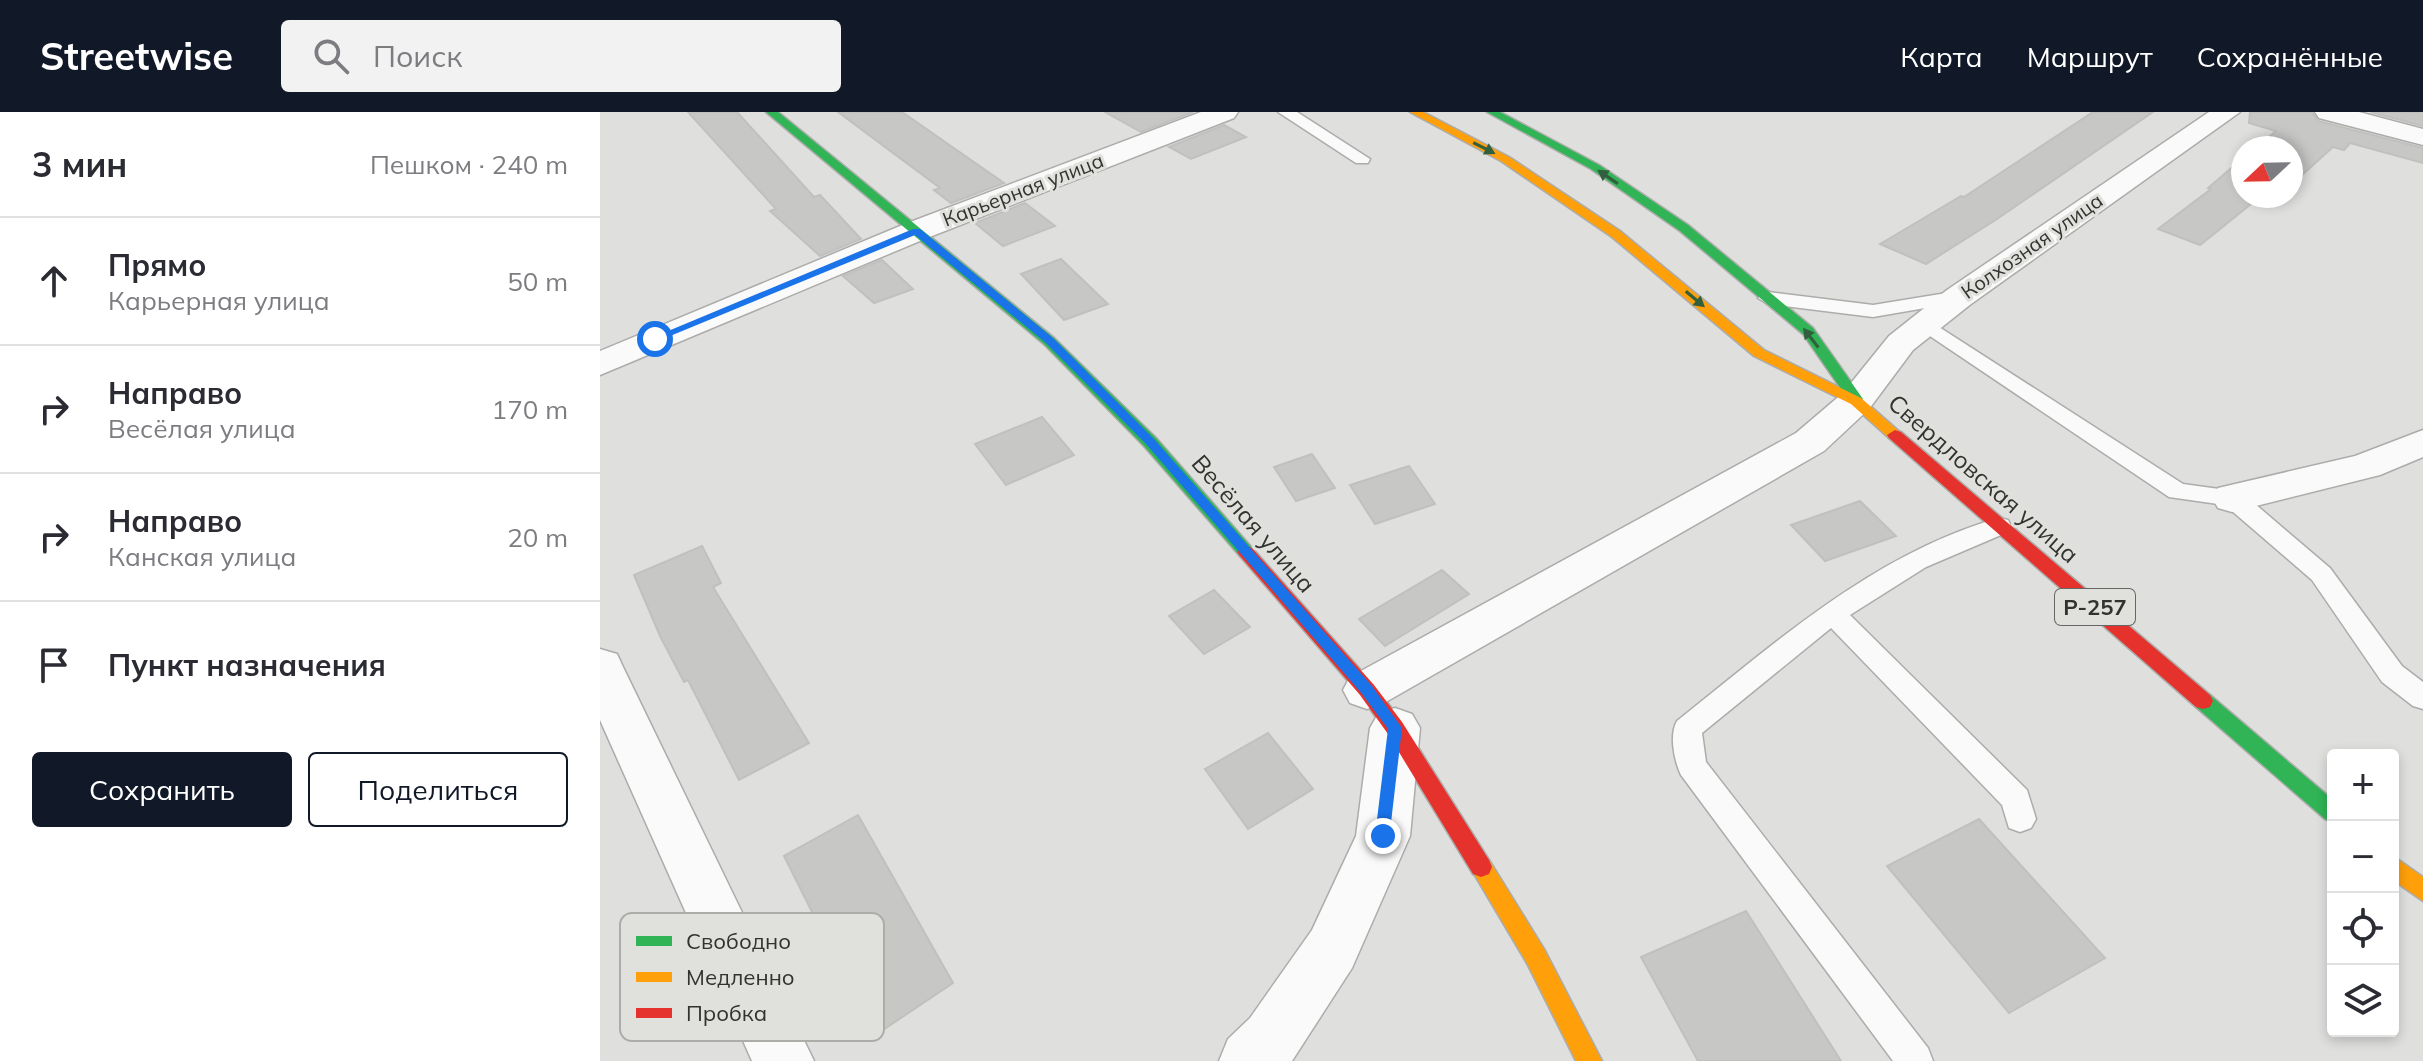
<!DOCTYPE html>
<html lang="ru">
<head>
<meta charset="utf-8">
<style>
	body { margin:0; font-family:Mulish,sans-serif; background:#f2f2f3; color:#2b2b33 }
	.controls { position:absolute; right:24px; bottom:24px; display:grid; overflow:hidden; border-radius:8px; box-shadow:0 4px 12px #0003 }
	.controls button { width:72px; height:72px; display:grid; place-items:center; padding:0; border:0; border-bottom:2px solid #e1e1e2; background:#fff; color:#2b2b33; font:40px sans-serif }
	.compass { position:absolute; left:1631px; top:24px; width:72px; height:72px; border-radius:50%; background:#fff; box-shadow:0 4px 12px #0003; rotate:248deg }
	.stop { position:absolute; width:24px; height:24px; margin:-18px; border:6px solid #1a73e8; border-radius:50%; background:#fff }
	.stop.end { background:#1a73e8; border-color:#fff; box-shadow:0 2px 8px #0008 }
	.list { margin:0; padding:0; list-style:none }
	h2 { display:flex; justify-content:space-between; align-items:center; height:104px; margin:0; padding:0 32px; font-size:34px }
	h2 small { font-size:26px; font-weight:400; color:#7c7c81 }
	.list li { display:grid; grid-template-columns:52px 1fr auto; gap:24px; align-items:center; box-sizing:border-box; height:128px; padding:0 32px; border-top:2px solid #e1e1e2 }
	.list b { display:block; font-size:30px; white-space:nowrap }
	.list p { margin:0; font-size:26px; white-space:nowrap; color:#7c7c81 }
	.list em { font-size:26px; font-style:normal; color:#7c7c81 }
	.actions { display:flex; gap:16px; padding:24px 32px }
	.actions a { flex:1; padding:18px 0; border:2px solid #111827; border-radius:8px; text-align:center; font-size:28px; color:#111827 }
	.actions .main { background:#111827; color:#fff }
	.icon { flex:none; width:44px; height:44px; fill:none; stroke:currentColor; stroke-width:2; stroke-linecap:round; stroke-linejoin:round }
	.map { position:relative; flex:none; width:1823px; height:949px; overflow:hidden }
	header { display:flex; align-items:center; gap:48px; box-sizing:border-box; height:112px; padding:0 40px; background:#111827; color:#fff }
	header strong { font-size:38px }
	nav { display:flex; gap:44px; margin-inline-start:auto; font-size:28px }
	.search { width:560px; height:72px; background:#f2f2f3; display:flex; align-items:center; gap:20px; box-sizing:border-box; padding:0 28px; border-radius:8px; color:#7c7c81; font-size:30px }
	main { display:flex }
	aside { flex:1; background:#fff }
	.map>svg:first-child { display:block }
</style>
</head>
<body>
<header>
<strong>Streetwise</strong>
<div class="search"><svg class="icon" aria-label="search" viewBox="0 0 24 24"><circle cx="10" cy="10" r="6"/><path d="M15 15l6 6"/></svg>Поиск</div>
<nav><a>Карта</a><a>Маршрут</a><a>Сохранённые</a></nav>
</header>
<main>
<aside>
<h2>3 мин<small>Пешком · 240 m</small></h2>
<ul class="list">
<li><svg class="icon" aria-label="ahead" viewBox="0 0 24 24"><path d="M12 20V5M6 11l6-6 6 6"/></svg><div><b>Прямо</b><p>Карьерная улица</p></div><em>50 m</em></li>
<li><svg class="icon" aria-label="right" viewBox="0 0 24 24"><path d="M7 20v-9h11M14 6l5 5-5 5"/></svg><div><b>Направо</b><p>Весёлая улица</p></div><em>170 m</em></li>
<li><svg class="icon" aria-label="right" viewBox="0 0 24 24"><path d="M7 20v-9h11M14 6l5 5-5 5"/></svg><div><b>Направо</b><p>Канская улица</p></div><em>20 m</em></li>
<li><svg class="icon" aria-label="arrive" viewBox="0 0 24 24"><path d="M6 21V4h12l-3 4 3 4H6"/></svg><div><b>Пункт назначения</b></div></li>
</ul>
<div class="actions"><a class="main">Сохранить</a><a>Поделиться</a></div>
</aside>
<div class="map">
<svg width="1823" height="949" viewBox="0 0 1823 949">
	<rect width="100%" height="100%" fill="#dfdfde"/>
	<g fill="#c7c7c6" stroke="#c0c0bf" stroke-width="2">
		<path d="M88 0H137L214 85 220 83 261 127 220 144 170 99 176 97Z"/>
		<path d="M238 0H302L404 71 351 91 334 78 340 76Z"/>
		<path d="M505 0H593L541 20Z"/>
		<path d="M1493 0H1553L1397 107 1326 152 1280 132 1361 84 1364 85Z"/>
		<path d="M1650 0H1712L1718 9 1823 36V51L1750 31 1744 38 1733 35 1691 73V36H1656L1676 19 1649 11Z"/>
		<path d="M1771 0H1823V14Z"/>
		<path d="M624 13 646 25 591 47 569 35Z"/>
		<path d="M1643 46V84H1661L1600 133 1558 117 1611 77 1608 76Z"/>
		<path d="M425 91 455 114 403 134 375 111Z"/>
		<path d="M461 147 508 192 464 208 421 162Z"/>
		<path d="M282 148 313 177 274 191 243 164Z"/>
		<path d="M442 305 474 343 406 373 375 332Z"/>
		<path d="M712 342 735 376 696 389 674 355Z"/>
		<path d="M809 354 835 392 775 412 750 373Z"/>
		<path d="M1260 389 1296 424 1225 449 1191 413Z"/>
		<path d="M102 434 121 471 113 475 209 631 139 668 88 568 84 570 60 524 34 463Z"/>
		<path d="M842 458 869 482 785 534 759 507Z"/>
		<path d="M614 478 650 515 604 542 569 504Z"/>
		<path d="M668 621 713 677 648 717 605 657Z"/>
		<path d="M258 703 353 871 274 924 184 744Z"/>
		<path d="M1379 707 1505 846 1409 901 1287 754Z"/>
		<path d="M1146 799 1241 949H1098L1041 845Z"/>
	</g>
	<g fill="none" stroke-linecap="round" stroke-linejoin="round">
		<defs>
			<g id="lane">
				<path d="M678 0H697L770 47 768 51H756Z"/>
				<path d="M1359 179 1369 185 1366 189 1273 205 1168 192 1158 186 1168 180 1273 193Z"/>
				<path d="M1325 206 1583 372 1641 380 1730 456 1802 554 1823 570V597L1813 594 1782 570 1712 468 1625 393 1569 385 1318 216 1315 212Z"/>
				<path d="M1399 406 1408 408 1411 414 1408 420 1326 455 1250 503 1427 678 1436 707 1431 716 1420 720 1409 716 1402 693 1231 516 1102 621 1106 650 1328 936 1333 949H1293L1081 663C1074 648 1069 623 1077 609 1175 531 1275 441 1399 406Z"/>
			</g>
			<g id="street">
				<path d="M601 0H638L634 6 327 126 0 263V239L305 112Z"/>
				<path d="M1609 0H1640L1371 192 1313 238 1269 297 1224 339 784 591 767 597 750 591 743 578 750 565 1196 321 1243 281 1289 224 1347 178Z"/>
				<path d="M1715 0H1759L1823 17V33L1719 6Z"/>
				<path d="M1823 318V345L1780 363 1632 400 1618 396 1612 386 1618 376 1755 344Z"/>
				<path d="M0 537 17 542 23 555 214 949H152L0 608Z"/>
				<path d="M795 596 812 602 820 616 810 724 752 856 692 949H619L628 927 650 906 712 818 756 724 770 616 778 602Z"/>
			</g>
			<g id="fast">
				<path d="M166 0H178L454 226 556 326 652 436 655 440 652 444H640L544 334 444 232Z"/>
				<path d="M887 0H900L999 53 1088 113 1213 216 1263 287 1260 290H1250L1203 222 1080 119 991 57Z"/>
				<path d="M1603 581 1610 583 1733 688V710L1725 707 1596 595 1593 589 1596 583Z"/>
			</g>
			<g id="slow">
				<path d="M810 0H823L909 45 1020 119 1164 238 1261 286 1303 323 1301 326H1289L1251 292 1154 244 1012 125 901 49Z"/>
				<path d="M1793 744 1823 765V789L1793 768Z"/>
				<path d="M881 745 889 748 944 837 1002 949H976L928 853 870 755 873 748Z"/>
			</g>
			<g id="jam">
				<path d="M1295 318 1301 320 1610 583 1613 589 1610 595 1603 597 1596 595 1289 326 1287 323Z"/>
				<path d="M646 434 652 436 774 573 802 610 889 748 892 755 889 762 881 765 873 762 788 622 760 583 640 444 637 440Z"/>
			</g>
		</defs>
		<use href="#lane" stroke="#acacab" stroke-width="3"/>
		<use href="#street" stroke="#acacab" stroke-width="3"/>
		<use href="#fast" stroke="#acacab" stroke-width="3"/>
		<use href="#slow" stroke="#acacab" stroke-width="3"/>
		<use href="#jam" stroke="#acacab" stroke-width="3"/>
		<use href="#lane" fill="#fafafa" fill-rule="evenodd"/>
		<use href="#street" fill="#fafafa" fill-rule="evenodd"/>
		<use href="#fast" fill="#30b455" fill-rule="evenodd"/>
		<use href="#slow" fill="#ff9f0a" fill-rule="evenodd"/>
		<use href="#jam" fill="#e5322d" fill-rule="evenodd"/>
	</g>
	<defs><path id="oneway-solid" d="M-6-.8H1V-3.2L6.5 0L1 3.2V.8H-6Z" transform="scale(2)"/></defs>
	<g fill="#31603e">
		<use href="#oneway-solid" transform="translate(884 36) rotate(27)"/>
		<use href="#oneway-solid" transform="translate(1008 65) rotate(-146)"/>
		<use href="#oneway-solid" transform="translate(1095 187) rotate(40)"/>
		<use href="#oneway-solid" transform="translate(1211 226) rotate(-128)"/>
	</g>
	<path fill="#1a73e8" d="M313 117H320L453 226 554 327 772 574 802 616 789 728H777L775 724 788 617 762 582 546 332 446 231 315 123 58 229 49 227Z"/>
	<g text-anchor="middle" stroke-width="6" stroke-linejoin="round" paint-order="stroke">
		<g font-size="20" fill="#323231" stroke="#e0e0dd">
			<text transform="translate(423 78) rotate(-21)" y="7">Карьерная улица</text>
			<text transform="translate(1432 134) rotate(-35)" y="7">Колхозная улица</text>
		</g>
		<rect fill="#e0e0dd" stroke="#666665" stroke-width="2" x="1455" y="477" width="80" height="36" rx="6"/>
		<g font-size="22" font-weight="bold" fill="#323231">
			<text x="1495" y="503">Р-257</text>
		</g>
		<g font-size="24" fill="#323231" stroke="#e0e0dd">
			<text transform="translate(1383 367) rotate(41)" y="8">Свердловская улица</text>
			<text transform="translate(653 412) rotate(49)" y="8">Весёлая улица</text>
		</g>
	</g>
	<rect x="20" y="801" width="264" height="128" rx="12" fill="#e0e0dd" stroke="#acaca9" stroke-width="2"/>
	<rect x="36" y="824" width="36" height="10" fill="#30b455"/>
	<rect x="36" y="860" width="36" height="10" fill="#ff9f0a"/>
	<rect x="36" y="896" width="36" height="10" fill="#e5322d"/>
	<g font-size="22" fill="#323231">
		<text x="86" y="837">Свободно</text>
		<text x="86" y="873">Медленно</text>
		<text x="86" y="909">Пробка</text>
	</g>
</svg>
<div class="controls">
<button>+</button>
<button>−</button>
<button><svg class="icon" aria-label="locate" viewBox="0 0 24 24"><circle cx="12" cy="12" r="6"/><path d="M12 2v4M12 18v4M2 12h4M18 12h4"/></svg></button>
<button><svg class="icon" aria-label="layers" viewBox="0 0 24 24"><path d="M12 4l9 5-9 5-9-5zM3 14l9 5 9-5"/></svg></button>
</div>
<svg class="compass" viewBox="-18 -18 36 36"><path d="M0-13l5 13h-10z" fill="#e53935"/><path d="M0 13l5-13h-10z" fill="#7c7c81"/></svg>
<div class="stop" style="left:55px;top:227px"></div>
<div class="stop end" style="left:783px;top:724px"></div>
</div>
</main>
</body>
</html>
